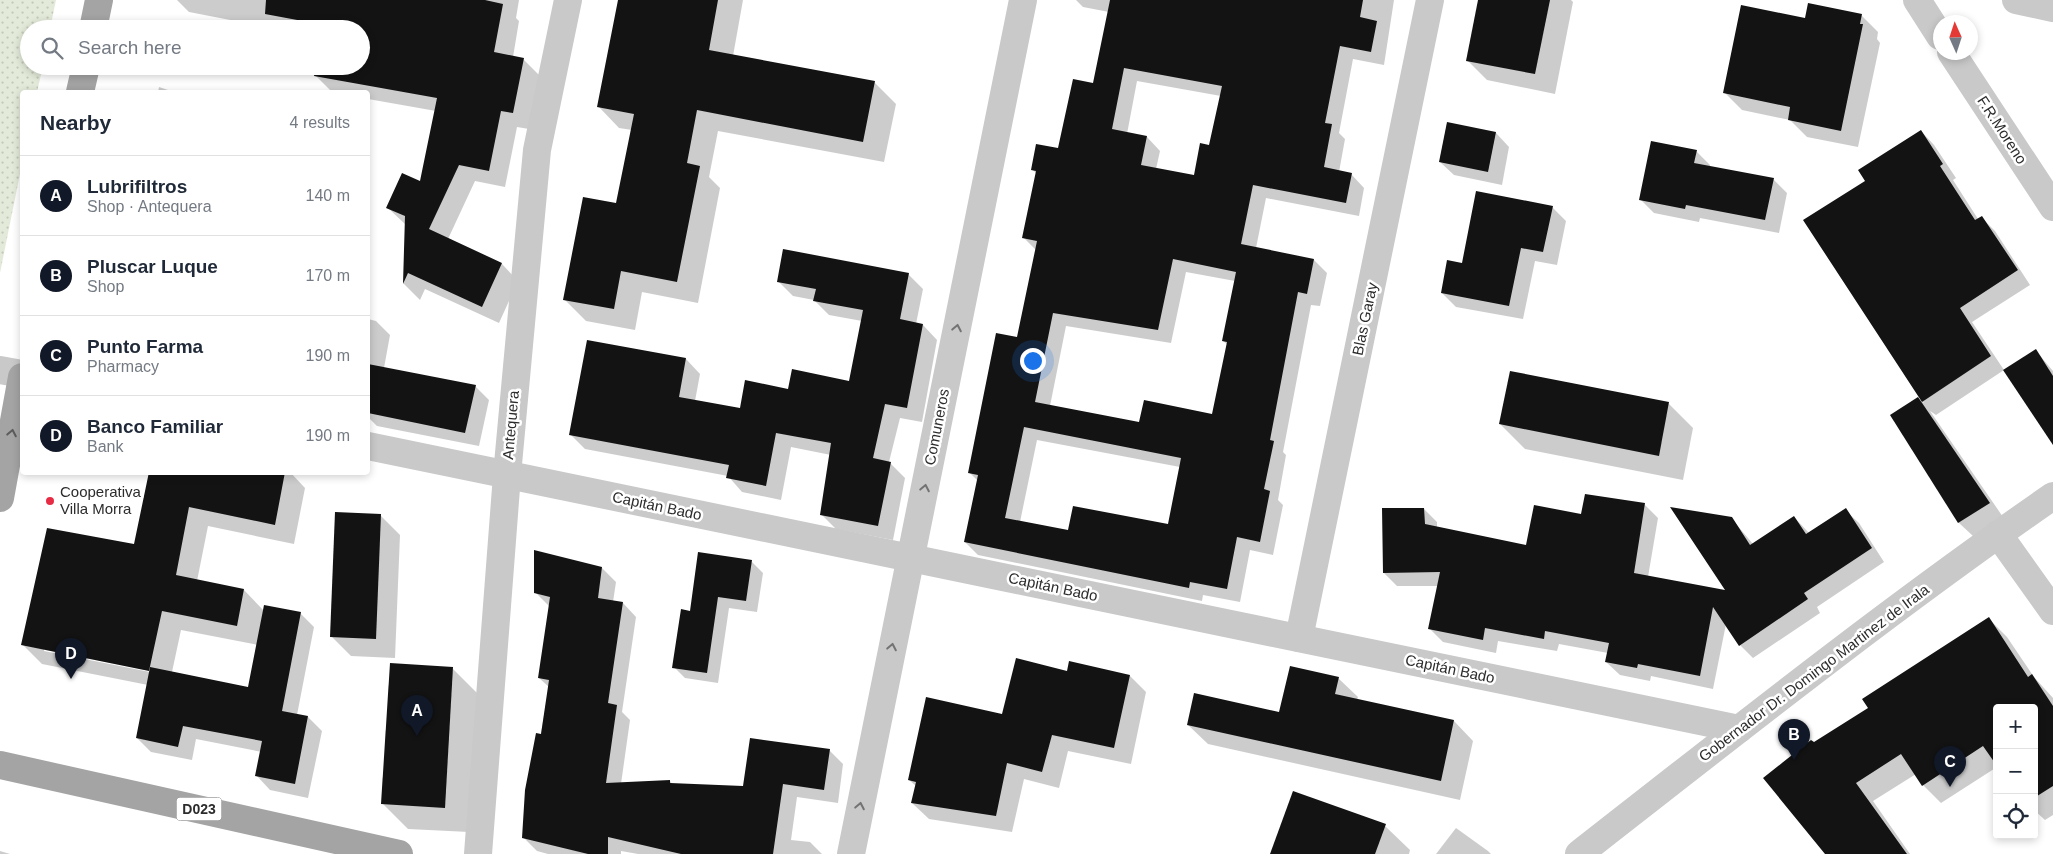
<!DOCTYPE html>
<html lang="en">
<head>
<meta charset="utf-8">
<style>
	body { margin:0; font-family:Arial,sans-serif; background:#f6f6f7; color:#1f2937 }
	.controls { position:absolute; right:15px; bottom:15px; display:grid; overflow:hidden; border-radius:5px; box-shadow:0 2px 8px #0003 }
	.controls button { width:45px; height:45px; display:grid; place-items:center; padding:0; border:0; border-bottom:1px solid #e0e1e3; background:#fff; color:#1f2937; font:25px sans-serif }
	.compass { position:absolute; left:1933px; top:15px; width:45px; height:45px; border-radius:50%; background:#fff; box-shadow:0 2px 8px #0003; rotate:357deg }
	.you { position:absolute; left:1032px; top:360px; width:18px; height:18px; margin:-12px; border:4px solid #fff; border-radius:50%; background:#1a73e8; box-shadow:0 0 0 8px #1a73e833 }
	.badge { display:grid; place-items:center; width:32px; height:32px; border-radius:50%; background:#111827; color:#fff; font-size:16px; font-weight:700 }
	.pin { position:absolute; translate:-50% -41px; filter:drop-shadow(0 1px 2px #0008) }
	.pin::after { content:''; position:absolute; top:26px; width:18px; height:15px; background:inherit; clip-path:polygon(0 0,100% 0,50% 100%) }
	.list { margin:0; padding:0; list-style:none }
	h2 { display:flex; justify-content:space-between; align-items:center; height:65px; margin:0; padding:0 20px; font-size:21px }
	h2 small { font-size:16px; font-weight:400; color:#747a83 }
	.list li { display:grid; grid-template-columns:32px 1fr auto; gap:15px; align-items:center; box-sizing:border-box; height:80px; padding:0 20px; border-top:1px solid #e0e1e3 }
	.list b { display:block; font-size:19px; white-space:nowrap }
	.list p { margin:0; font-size:16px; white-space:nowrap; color:#747a83 }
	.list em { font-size:16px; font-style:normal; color:#747a83 }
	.icon { flex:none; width:28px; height:28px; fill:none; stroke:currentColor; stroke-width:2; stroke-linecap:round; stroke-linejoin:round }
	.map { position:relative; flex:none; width:2053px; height:854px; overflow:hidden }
	.search { position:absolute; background:#fff; box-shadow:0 2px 8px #0003; left:20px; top:20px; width:350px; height:55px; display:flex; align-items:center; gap:12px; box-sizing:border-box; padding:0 18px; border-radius:28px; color:#747a83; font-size:19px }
	.panel { position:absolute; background:#fff; box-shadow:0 2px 8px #0003; left:20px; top:90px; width:350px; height:385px; border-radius:5px }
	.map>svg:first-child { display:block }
</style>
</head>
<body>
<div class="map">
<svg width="2053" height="854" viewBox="0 0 2053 854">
	<defs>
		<pattern id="green-dots" width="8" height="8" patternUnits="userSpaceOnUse" patternTransform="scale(1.25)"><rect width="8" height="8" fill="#e3ead9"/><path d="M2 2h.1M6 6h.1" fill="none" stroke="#c3c9ba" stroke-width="1.8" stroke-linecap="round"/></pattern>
	</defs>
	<rect width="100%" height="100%" fill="#fff"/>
	<path fill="url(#green-dots)" d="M0 0H56L50 29H29V66H43L37 92H22V164L0 273Z"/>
	<g fill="#0003" fill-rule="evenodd">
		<path d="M177 0H519L516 18 519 21 513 57 523 59 540 76 529 129 517 127 505 187 475 181 448 239 502 264 518 281 499 323 425 289 420 300 404 284 406 225 388 208 421 183 436 111 368 99V92H332L316 76 361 66V29H277L189 12Z"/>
		<path d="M619 0H743L733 56 874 82 896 104 884 162 718 131 709 177 720 188 698 303 642 292 635 330 586 321 564 299 617 205 632 130 619 128 598 106Z"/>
		<path d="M1076 0H1394L1384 65 1353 59 1339 133 1345 139 1339 172 1351 174 1364 188 1359 216 1266 198 1256 248 1314 260 1327 273 1320 306 1311 305 1283 452 1286 455 1278 500 1283 505 1273 555 1250 550 1240 602 1203 595 1202 601 978 555 965 542 978 481 969 472 1018 339 1036 250 1024 238 1037 174 1032 169 1059 150 1094 84 1109 12 1083 7ZM1137 81 1221 96 1210 146 1195 177 1156 169 1160 151 1147 137 1127 134ZM1186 272 1235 281 1223 341 1228 345 1213 416 1140 424 1050 406 1066 326 1171 343ZM1037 440 1180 467 1169 525 1069 531 1020 522Z"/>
		<path d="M1479 0H1571L1573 2 1555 94 1487 80 1467 60Z"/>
		<path d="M1861 15 1878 32 1877 39 1880 43 1858 147 1807 137 1790 120 1742 110 1725 93Z"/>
		<path d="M159 87 174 92H158Z"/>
		<path d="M1921 131 1934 145 1956 178 1953 180 1978 219 1981 217 1995 231 2030 285 1972 322 2004 370 1936 415 1930 411 2003 517 1973 536 1959 523 1891 416 1918 399 1924 403 1804 220 1867 181Z"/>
		<path d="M1496 133 1509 147 1502 185 1454 175 1440 162Z"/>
		<path d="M1696 151 1710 165V167L1773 179 1787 193 1779 233 1700 218 1699 222 1654 213 1640 199Z"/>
		<path d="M1552 207 1566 221 1557 265 1535 261 1523 319 1456 307 1442 293 1463 265Z"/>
		<path d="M908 274 923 289 916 324 923 325 937 340 922 422 900 418 889 462 905 478 893 540 836 529 821 514 831 455 791 447 781 500 742 492 728 476 585 449 570 434 588 341 686 359 700 374 695 401 741 410 789 390 850 382 862 321 829 315 814 300 793 296 778 281Z"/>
		<path d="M368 319 376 321 390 335 384 368 475 386 489 400 479 446 377 426 368 417Z"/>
		<path d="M2036 351 2053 371V438Z"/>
		<path d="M1668 403 1693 428 1683 480 1525 449 1500 424Z"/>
		<path d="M150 472H290L305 488 294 544 208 526 197 581 244 590 264 611 300 613 314 627 297 715 308 717 322 731 308 798 270 790 257 776 262 752 196 739 192 760 151 752 137 738 148 685 42 664 23 645 135 546ZM181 630 258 645 249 688 172 672ZM44 648 156 671 155 673 44 651Z"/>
		<path d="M1644 504 1658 518 1648 577 1728 592 1731 518 1753 544 1794 517 1809 533 1845 510 1859 523 1884 562 1817 607 1820 613 1753 658 1740 645 1726 624 1713 689 1651 676 1650 681 1620 675 1606 662 1608 653 1559 644 1557 651 1498 641 1496 653 1443 642 1430 629 1438 586H1397L1384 573 1424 509 1437 522V528L1527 546 1582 516Z"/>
		<path d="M380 515 400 535 395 658 351 656 331 636Z"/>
		<path d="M752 562 763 573 757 612 729 608 718 683 685 678 674 667 691 612Z"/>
		<path d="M602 568 616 582 613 602 623 603 636 617 622 712 630 720 621 784 670 781 673 785 744 788 829 750 843 764 838 803 797 797 791 840 810 842 822 854H638L621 851V854H548L537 851 523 837 549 687 539 678 550 607 536 593Z"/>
		<path d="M1989 619 2007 637 2034 677 2053 698V815L2045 820 2034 810V708H1997V767L1941 803 1923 785 1916 774 1873 801 1910 854H1826L1814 744 1869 709Z"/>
		<path d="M1070 663 1130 676 1146 692 1131 764 1068 751 1059 788 1024 779 1012 832 929 819 912 803 916 786 909 780 1068 672Z"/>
		<path d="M452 668 477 693 469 832 408 829 383 804Z"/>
		<path d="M1338 678 1358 697 1357 700 1454 721 1473 741 1460 800 1208 744 1188 725 1280 713Z"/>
		<path d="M1385 826 1410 850 1409 854H1271Z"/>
		<path d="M1456 828 1488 851 1491 854H1436Z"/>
		<path d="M0 851 10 854H0Z"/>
	</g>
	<g fill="#131313" fill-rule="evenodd">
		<path d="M266 0H485L503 4 494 52 524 58 513 113 501 111 489 171 459 165 429 229 502 263 482 307 408 273 403 284 405 216 386 208 402 173 420 181 437 98 314 76 316 66H361V29H324V25L265 14Z"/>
		<path d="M618 0H718L709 50 875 81 863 142 697 110 687 163 700 166 677 282 621 271 614 309 563 300 583 197 616 203 634 114 597 107Z"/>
		<path d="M1110 0H1363L1360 17 1377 21 1371 52 1340 46 1325 123 1332 124 1324 167 1352 173 1346 203 1253 185 1241 244 1314 259 1307 294 1298 292 1270 440 1274 441 1264 489 1270 491 1260 542 1237 537 1227 589 1190 582 1189 588 964 542 978 475 968 473 996 333 1017 337 1037 241 1022 238 1036 171 1031 170 1036 144 1058 148 1073 79 1093 83ZM1124 68 1222 86 1209 145 1200 143 1194 175 1141 165 1147 136 1112 129ZM1173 259 1236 272 1222 341 1227 342 1212 414 1144 400 1139 422 1035 402 1053 313 1158 330ZM1024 427 1181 458 1168 524 1073 506 1068 530 1005 518Z"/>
		<path d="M1478 0H1550L1535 74 1466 61Z"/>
		<path d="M1808 3 1862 14 1860 24H1863L1841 131 1788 120 1790 107 1723 93 1741 5 1805 18Z"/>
		<path d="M1447 122 1496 132 1488 172 1439 162Z"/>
		<path d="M1921 130 1943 164 1940 166 1975 220 1982 216 2018 270 1960 308 1991 356 1922 402 1803 220 1865 181 1858 170Z"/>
		<path d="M1651 141 1697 150 1694 163 1774 178 1765 220 1686 205 1685 209 1639 200Z"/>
		<path d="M1476 191 1553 206 1543 252 1521 248 1509 306 1441 293 1447 260 1462 263Z"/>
		<path d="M783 249 909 273 900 319 923 324 907 408 885 404 873 458 891 462 878 526 820 515 831 443 776 433 766 486 726 478 729 465 569 435 587 340 686 358 679 397 740 408 745 380 788 389 792 369 849 381 863 310 813 301 816 289 777 282Z"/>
		<path d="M2036 349 2053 376V445L2003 370Z"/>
		<path d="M368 364 476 385 465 433 368 413Z"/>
		<path d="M1510 371 1669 402 1659 456 1499 424Z"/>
		<path d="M1918 397 1990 503 1958 523 1890 415Z"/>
		<path d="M149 472H285L275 525 189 507 176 575 244 589 237 626 162 611 149 671 21 645 47 528 134 544Z"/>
		<path d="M1585 494 1645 503 1634 573 1725 590 1670 507 1732 517 1750 545 1794 516 1806 534 1846 508 1872 548 1804 593 1808 599 1739 646 1713 607 1700 676 1638 664 1637 668 1605 662 1609 643 1545 631 1544 639 1485 628 1483 640 1428 629 1440 572 1383 573 1382 508H1424L1425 524 1526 545 1534 505 1581 514Z"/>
		<path d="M335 512 381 514 376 639 330 637Z"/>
		<path d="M534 550 602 567 598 598 623 602 608 703 617 705 606 783 670 780V783L743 786 750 738 830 749 824 790 783 784 773 854H681L608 837V854H588L522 838 525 790 536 733 541 734 549 680 538 678 550 597 534 593Z"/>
		<path d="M698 552 752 560 746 601 718 597 707 673 672 668 681 609 690 611Z"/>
		<path d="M264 605 301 612 282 711 308 716 295 784 255 776 262 741 183 726 178 747 136 738 150 667 248 687Z"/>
		<path d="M1989 617 2028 677 2032 674 2053 706V786L2034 798V708H1997V766L1983 746 1922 786 1901 754 1856 783 1907 854H1825L1763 778 1811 740 1814 742 1868 708 1862 699Z"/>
		<path d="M1016 658 1067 671 1069 661 1130 675 1114 748 1052 735 1042 772 1007 763 996 816 911 803 916 782 908 780 926 697 1002 714Z"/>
		<path d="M390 663 453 667 445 808 381 804Z"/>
		<path d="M1290 666 1339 677 1335 694 1454 720 1441 781 1187 725 1194 693 1279 712Z"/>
		<path d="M1293 791 1386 824 1375 854H1270Z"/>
	</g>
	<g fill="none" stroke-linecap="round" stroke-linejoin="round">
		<g stroke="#c9c9c9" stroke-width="28">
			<path d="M1917 0 1940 36"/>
			<path d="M2016 0 2053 8"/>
			<path d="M1951 52 2053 207"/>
			<path d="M0 370 22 374"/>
			<path d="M368 446 1739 729"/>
			<path d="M1998 534 2053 611"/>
			<path d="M1299 638 1430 0"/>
			<path d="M478 854 507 475 537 150 568 0"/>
			<path d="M851 854 1023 0"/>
			<path d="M1579 854C1735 732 1890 609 2053 496"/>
		</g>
		<g stroke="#a4a4a4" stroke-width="28">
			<path d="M93 29 99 0"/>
			<path d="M80 92 86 66"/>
			<path d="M0 498 22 377"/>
			<path d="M0 765 399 854"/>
		</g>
	</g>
	<defs><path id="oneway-chevron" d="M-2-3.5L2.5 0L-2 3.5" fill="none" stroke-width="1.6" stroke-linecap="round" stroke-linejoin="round" transform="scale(1.25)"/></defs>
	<g stroke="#737373">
		<use href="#oneway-chevron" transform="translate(957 328) rotate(-79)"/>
		<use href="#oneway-chevron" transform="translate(925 488) rotate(-79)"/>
		<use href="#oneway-chevron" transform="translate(892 647) rotate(-79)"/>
		<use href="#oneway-chevron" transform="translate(860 806) rotate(-79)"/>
	</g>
	<use stroke="#5c5c5c" href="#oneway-chevron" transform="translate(12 433) rotate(-79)"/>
	<circle fill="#e72b45" stroke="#fff" stroke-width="2" cx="50" cy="501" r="5"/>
	<g text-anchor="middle" stroke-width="5" stroke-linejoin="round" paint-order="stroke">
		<rect fill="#fff" stroke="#6b6b6b" stroke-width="1" x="176.5" y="797.5" width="45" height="23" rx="4"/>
		<g font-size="14" font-weight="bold" fill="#2c2c2c">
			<text x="199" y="814">D023</text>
		</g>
		<g font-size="15" fill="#2c2c2c" stroke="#fff">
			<text transform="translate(2002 130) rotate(57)" y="5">F.R.Moreno</text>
			<text transform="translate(1365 319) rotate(-78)" y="5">Blas Garay</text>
			<text transform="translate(511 425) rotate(-85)" y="5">Antequera</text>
			<text transform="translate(937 427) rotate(-79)" y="5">Comuneros</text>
			<text transform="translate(657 506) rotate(12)" y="5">Capitán Bado</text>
			<text transform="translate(1053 587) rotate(12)" y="5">Capitán Bado</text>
			<text transform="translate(1450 669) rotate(12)" y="5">Capitán Bado</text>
			<text transform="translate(1814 673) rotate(-37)" y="5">Gobernador Dr. Domingo Martinez de Irala</text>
		</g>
		<g font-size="15" fill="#2c2c2c" stroke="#fff" text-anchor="start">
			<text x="60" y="497">Cooperativa<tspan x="60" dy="17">Villa Morra</tspan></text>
		</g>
	</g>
</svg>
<div class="controls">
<button>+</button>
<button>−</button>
<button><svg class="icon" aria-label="locate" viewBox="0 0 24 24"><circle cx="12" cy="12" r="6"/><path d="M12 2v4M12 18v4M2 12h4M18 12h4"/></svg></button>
</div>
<svg class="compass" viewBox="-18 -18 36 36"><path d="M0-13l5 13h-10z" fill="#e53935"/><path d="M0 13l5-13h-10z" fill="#747a83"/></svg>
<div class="you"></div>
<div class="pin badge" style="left:417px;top:736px">A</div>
<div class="pin badge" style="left:1794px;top:760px">B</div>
<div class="pin badge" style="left:1950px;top:787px">C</div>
<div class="pin badge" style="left:71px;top:679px">D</div>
<div class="search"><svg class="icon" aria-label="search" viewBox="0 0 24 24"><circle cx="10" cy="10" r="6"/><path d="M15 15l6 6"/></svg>Search here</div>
<section class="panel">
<h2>Nearby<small>4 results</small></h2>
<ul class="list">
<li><span class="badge">A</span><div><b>Lubrifiltros</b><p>Shop · Antequera</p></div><em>140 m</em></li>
<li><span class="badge">B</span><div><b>Pluscar Luque</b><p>Shop</p></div><em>170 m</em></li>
<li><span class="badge">C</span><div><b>Punto Farma</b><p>Pharmacy</p></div><em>190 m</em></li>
<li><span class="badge">D</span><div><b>Banco Familiar</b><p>Bank</p></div><em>190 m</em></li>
</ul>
</section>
</div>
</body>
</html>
